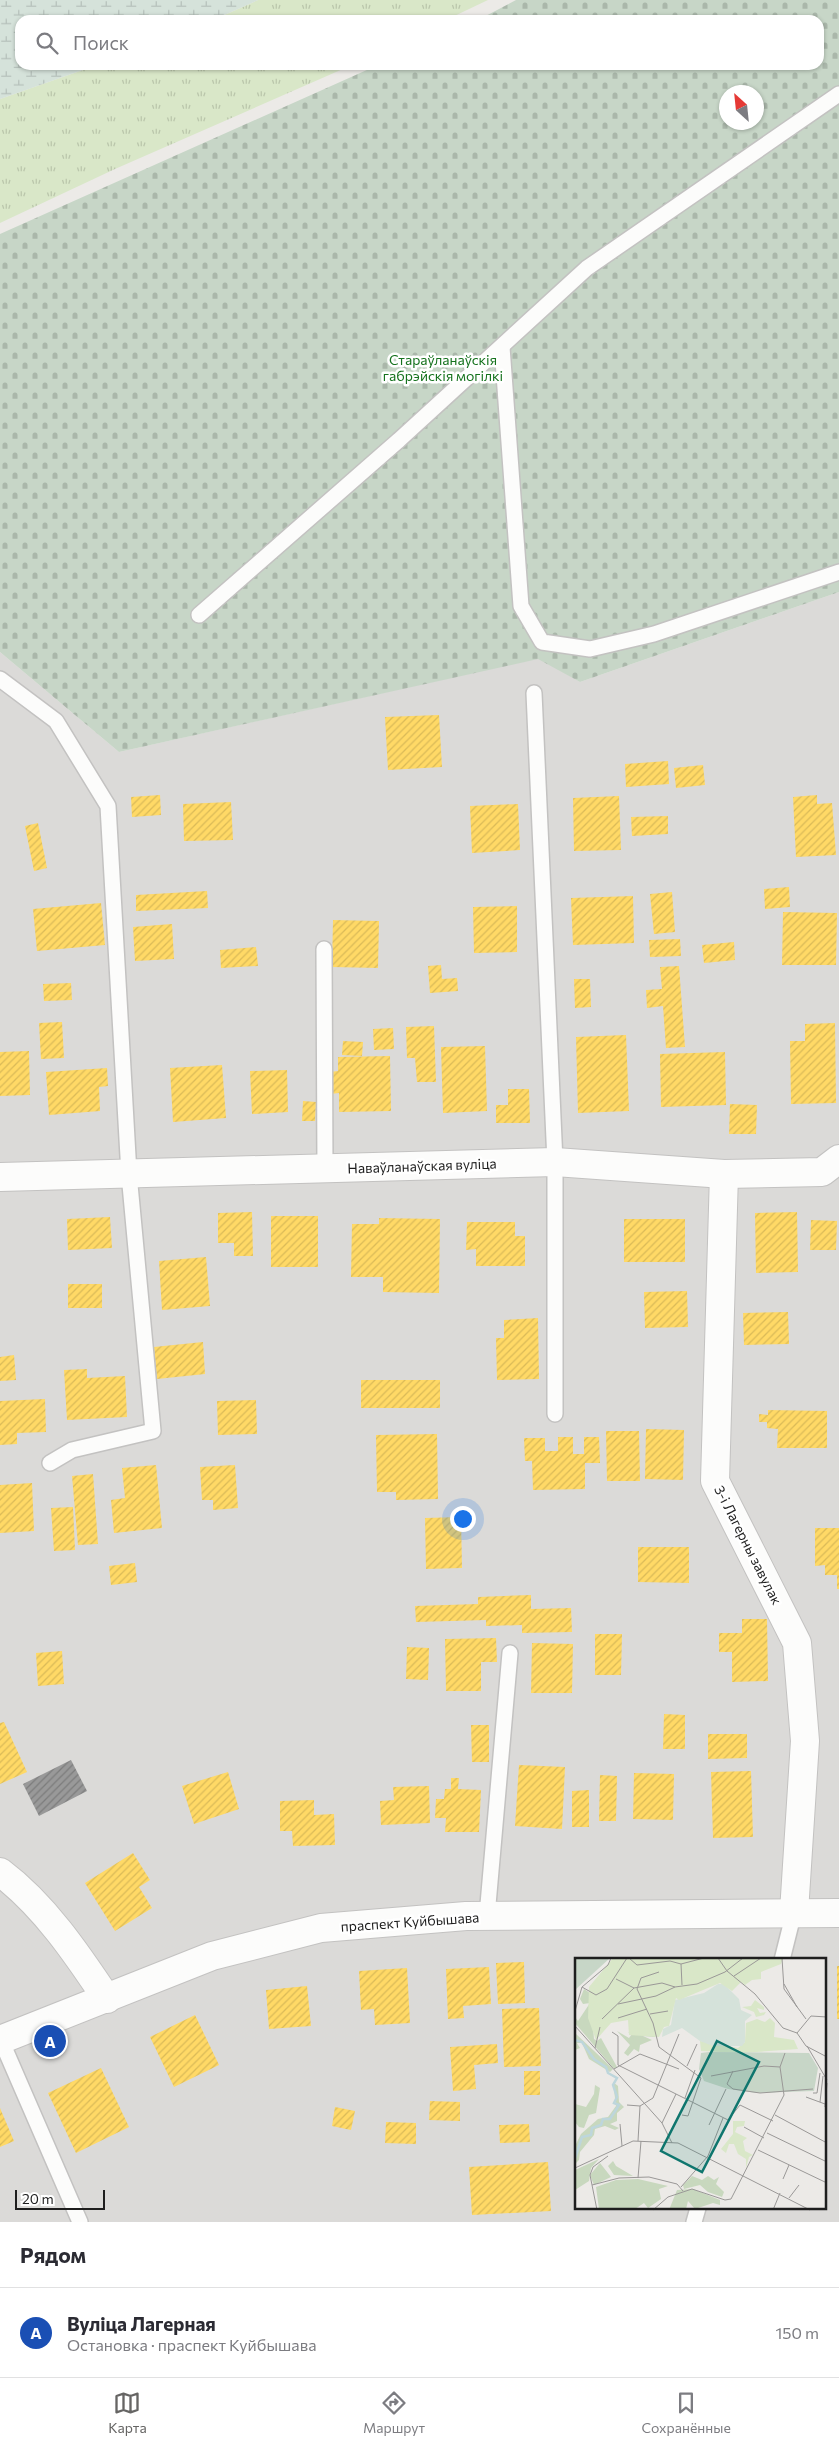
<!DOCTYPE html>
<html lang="ru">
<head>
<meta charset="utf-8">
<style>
	body { margin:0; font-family:Commissioner,sans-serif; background:#f2f2f3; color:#2b2b33 }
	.compass { position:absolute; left:719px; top:85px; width:45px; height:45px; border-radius:50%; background:#fff; box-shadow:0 1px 4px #0004; rotate:333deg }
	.scale { position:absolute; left:15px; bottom:12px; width:90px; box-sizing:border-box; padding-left:5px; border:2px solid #1e1e1e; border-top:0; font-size:14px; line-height:18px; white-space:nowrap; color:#1e1e1e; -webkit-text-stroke:4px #fff; paint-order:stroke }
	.you { position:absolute; left:462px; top:1518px; width:18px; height:18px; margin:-12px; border:4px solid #fff; border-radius:50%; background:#1a73e8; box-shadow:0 0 0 8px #1a73e833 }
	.badge { display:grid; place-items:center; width:32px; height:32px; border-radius:50%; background:#666564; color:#fff; font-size:16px; font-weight:700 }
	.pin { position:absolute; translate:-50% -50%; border:2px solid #fff; box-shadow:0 1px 5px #0006 }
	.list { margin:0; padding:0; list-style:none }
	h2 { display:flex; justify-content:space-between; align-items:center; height:65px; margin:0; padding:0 20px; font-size:21px }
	h2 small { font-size:16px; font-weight:400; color:#7c7c81 }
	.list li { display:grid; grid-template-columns:32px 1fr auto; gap:15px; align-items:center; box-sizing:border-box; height:90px; padding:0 20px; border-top:1px solid #e1e1e2 }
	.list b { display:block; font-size:19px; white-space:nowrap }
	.list p { margin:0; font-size:16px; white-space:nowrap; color:#7c7c81 }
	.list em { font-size:16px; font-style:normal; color:#7c7c81 }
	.icon { flex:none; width:28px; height:28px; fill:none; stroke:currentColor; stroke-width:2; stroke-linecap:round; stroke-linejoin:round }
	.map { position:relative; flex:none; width:839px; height:2222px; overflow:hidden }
	.search { position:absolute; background:#fff; box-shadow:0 1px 4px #0004; left:15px; right:15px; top:15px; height:55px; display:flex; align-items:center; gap:12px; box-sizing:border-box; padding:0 18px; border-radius:15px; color:#7c7c81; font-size:19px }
	.sheet { height:155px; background:#fff }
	nav { display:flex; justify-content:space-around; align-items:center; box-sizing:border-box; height:70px; border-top:1px solid #e1e1e2; background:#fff; font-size:14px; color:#7c7c81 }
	nav a { display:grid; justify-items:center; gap:2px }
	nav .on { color:#666564 }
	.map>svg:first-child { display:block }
</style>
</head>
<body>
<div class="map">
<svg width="839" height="2222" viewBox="0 0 839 2222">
	<defs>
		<pattern id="grass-tufts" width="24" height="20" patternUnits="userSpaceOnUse" patternTransform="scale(1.25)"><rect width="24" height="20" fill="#d9e7c8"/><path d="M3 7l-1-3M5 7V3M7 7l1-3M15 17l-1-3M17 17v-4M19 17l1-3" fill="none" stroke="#bac6ab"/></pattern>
		<pattern id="wetland-marsh" width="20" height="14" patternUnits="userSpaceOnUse" patternTransform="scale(1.25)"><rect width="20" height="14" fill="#d5e2da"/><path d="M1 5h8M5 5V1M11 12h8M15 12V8" fill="none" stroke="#b6c1bb"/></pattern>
		<pattern id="cemetery-stones" width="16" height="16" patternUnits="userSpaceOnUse" patternTransform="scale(1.25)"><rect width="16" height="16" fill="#c7d6c7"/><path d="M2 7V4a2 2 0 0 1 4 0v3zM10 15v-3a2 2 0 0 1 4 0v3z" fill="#aab7aa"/></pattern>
		<pattern id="homes-hatch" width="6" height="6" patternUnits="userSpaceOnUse" patternTransform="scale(1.25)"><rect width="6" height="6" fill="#ffd966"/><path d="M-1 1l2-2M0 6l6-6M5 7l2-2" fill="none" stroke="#daba58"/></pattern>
		<pattern id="industry-hatch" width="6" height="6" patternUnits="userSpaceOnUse" patternTransform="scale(1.25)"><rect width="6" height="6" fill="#999"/><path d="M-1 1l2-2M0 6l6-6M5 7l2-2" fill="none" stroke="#7c7c7c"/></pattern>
	</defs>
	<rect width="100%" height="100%" fill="#eceae7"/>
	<path fill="#dbdad8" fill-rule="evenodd" d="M839 592V2222H0V652L119 752 539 658 580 682ZM576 1960H825V2208H576Z"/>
	<g fill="url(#grass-tufts)">
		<path d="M258 0H488L446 20H213Z"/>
		<path d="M97 65H352L115 169 0 223V99Z"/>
	</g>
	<path fill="url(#wetland-marsh)" d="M0 0H258L213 20H20V65H97L0 99Z"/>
	<path fill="url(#cemetery-stones)" fill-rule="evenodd" d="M516 0H839V592L580 682 538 659 119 752 0 652V234L378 65H819V20H478ZM726 92H756V122H726Z"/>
	<g fill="url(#homes-hatch)">
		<path d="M439 715 442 767 388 770 385 717Z"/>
		<path d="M668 761 669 784 626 787 625 764Z"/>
		<path d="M703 765 705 785 676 788 674 768Z"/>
		<path d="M160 795 161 815 132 817 131 797Z"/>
		<path d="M817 795V804L832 803 836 855 796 857 793 797Z"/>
		<path d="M619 796 621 850 574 851 573 798Z"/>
		<path d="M231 802 233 840 184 841 183 804Z"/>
		<path d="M518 804 520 850 472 853 470 806Z"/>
		<path d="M668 816V834L632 836 631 817Z"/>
		<path d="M38 823 47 868 34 871 25 826Z"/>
		<path d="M789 887 790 907 765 909 764 889Z"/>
		<path d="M207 891 208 908 136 911V895Z"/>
		<path d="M672 892 675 932 654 934 650 894Z"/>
		<path d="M633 896 634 943 573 945 571 898Z"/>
		<path d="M101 903 105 945 37 951 33 909Z"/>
		<path d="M517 906V952L474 953 473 907Z"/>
		<path d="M783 912 837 913 836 965H782Z"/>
		<path d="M333 920 379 921 378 968 332 967Z"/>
		<path d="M172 924 174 959 135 961 133 927Z"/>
		<path d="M680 939 681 956 650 957 649 940Z"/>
		<path d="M734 942 735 960 704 963 702 945Z"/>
		<path d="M256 947 258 966 221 968 220 950Z"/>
		<path d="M441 965 442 979 457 978 458 991 430 993 428 966Z"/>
		<path d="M679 966 685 1047 666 1048 663 1006 647 1008 646 990 662 989 660 967Z"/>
		<path d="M574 979H590L591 1007 575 1008Z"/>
		<path d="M71 983 72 1000 44 1001 43 984Z"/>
		<path d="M62 1022 64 1058 41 1059 39 1023Z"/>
		<path d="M835 1023 836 1103 791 1104 790 1041H805V1024Z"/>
		<path d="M434 1026 436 1082H417L415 1058H407L406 1027Z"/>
		<path d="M393 1028 394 1049 374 1050 373 1029Z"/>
		<path d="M626 1035 629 1111 578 1113 576 1037Z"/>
		<path d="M343 1041 363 1042 362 1056 342 1055Z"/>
		<path d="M485 1046 487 1111 443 1113 441 1047Z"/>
		<path d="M29 1051 30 1095 0 1096V1052Z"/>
		<path d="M725 1052 726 1105 661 1107 660 1054Z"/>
		<path d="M390 1056 391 1111 339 1112V1093L330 1094V1072L338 1071V1057Z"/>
		<path d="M222 1065 226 1118 173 1122 170 1068Z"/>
		<path d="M107 1068 108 1086 99 1087 100 1111 49 1115 46 1072Z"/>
		<path d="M287 1070 288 1112 252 1114 250 1071Z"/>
		<path d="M508 1089H529L530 1123H496V1105H508Z"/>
		<path d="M303 1101 316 1102 315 1121H302Z"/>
		<path d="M730 1104 757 1105 756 1134H729Z"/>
		<path d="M252 1212 253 1256H234V1243H218V1213Z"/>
		<path d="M797 1212 798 1272 756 1273 755 1213Z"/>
		<rect x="271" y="1216" width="47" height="51"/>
		<path d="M110 1217 112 1248 68 1250 67 1219Z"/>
		<path d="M379 1218 440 1219 439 1293 383 1292V1277H351L352 1224H379Z"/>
		<rect x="624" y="1219" width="61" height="43"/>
		<path d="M811 1220 837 1221 836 1250H810Z"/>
		<path d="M467 1222H515V1236H525V1266H476V1249L466 1250Z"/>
		<path d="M206 1257 210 1306 162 1310 159 1261Z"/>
		<rect x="68" y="1284" width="34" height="24"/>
		<path d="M687 1291 688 1327 645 1328 644 1292Z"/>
		<path d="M788 1312 789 1344 744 1345 743 1313Z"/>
		<path d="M538 1318 539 1379 497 1380 496 1338H504V1320Z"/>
		<path d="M203 1342 205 1374 157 1379 154 1347Z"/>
		<path d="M14 1355 16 1380 0 1381V1357Z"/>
		<path d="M87 1369V1378L125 1376 127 1417 67 1420 64 1370Z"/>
		<rect x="361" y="1380" width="79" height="28"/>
		<path d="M45 1399 46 1432 17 1433V1444L0 1445V1401Z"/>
		<path d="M256 1400 257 1434 218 1435 217 1401Z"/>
		<path d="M768 1410 827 1411V1448H777L778 1429 767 1428V1422H759V1414L768 1415Z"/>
		<path d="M646 1429 684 1430 683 1480 645 1479Z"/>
		<path d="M606 1431H639L640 1481H607Z"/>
		<path d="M437 1434 438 1499 396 1500V1492H377L376 1435Z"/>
		<path d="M558 1437H573V1454H584V1437H599L600 1463H585V1489L533 1490 532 1461H525L524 1438H545V1451H558Z"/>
		<path d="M156 1465 162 1528 114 1533 111 1500 125 1498 122 1468Z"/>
		<path d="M235 1465 238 1508 213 1510V1500H202L200 1467Z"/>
		<path d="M93 1474 98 1544 78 1545 72 1476Z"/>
		<path d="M32 1483 34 1531 0 1533V1485Z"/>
		<path d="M73 1507 75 1550 54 1551 51 1508Z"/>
		<path d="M461 1517 462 1568 426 1569 425 1518Z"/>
		<path d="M815 1528H839V1589H837V1575H825V1565L815 1566Z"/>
		<path d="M638 1547H689V1583L638 1582Z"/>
		<path d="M135 1563 137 1582 111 1585 109 1566Z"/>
		<path d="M531 1595V1609L571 1608 572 1632 522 1633V1625L486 1626V1620L416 1622 415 1606 478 1604V1597Z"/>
		<path d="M742 1619H767L768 1681 732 1682V1652H719V1633H742Z"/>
		<path d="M595 1634H622L621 1675H595Z"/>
		<path d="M496 1638 497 1662H481V1691H446L445 1639Z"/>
		<path d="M532 1643 573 1644 572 1693H531Z"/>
		<path d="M407 1647 429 1648 428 1680 406 1679Z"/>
		<path d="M62 1651 64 1684 38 1686 36 1653Z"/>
		<path d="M664 1714 685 1715V1749H663Z"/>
		<path d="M4 1722 27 1772 0 1784V1723Z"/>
		<path d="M471 1725H489V1762H472Z"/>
		<path d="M708 1734H747V1758L708 1759Z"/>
		<path d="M519 1765 565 1767 562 1829 515 1826Z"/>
		<path d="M751 1771 753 1837 713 1838 711 1772Z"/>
		<path d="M228 1772 239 1809 194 1824 182 1786Z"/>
		<path d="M634 1773 674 1774 673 1820 633 1819Z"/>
		<path d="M600 1775 617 1776 616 1821H599Z"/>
		<path d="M451 1778H459L458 1789 481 1790 479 1832H445L446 1818H435L436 1799H444L445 1789H451Z"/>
		<path d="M429 1786 430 1823 381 1825 380 1801 394 1800 393 1787Z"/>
		<path d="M589 1790V1827H572V1791Z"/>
		<path d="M314 1800V1815L334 1814 335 1845 293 1846 292 1831H280V1801Z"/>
		<path d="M133 1853 150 1880 139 1887 152 1908 115 1931 85 1883Z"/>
		<path d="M524 1962 525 2003 498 2004 496 1963Z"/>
		<rect x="837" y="1966" width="2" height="53"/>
		<path d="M489 1967 491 2004 463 2006 464 2018 448 2019 446 1969Z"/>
		<path d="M407 1968 410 2023 375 2025 374 2009 361 2010 359 1971Z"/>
		<path d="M307 1986 311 2026 269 2029 266 1990Z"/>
		<path d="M539 2008 541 2066 504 2067 502 2009Z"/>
		<path d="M195 2015 219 2065 174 2087 150 2037Z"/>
		<path d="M497 2044 498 2063 474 2065 476 2089 453 2091 450 2047Z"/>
		<path d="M101 2068 129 2127 76 2153 48 2093Z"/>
		<rect x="524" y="2071" width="16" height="24"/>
		<path d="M430 2101 460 2102V2121L429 2120Z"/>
		<path d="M335 2107 355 2111 351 2130 332 2126Z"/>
		<path d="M0 2108 14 2141 0 2147Z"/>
		<path d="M386 2122 416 2123V2144L385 2143Z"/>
		<path d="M529 2124 530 2142 500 2143 499 2125Z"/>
		<path d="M548 2162 551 2211 472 2215 469 2167Z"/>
	</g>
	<path fill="url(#industry-hatch)" d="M71 1760 87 1791 39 1816 23 1784Z"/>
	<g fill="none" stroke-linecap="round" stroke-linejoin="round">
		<defs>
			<g id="service">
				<path d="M502 347 521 606 542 642 590 649 654 634 839 572"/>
				<path d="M199 615 399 440 587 268 839 94"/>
				<path d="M0 679 56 721 108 806 129 1174 153 1431 72 1450 50 1463"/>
				<path d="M534 693 555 1162V1414"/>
				<path d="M324 949 325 1169"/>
				<path d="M487 1916 510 1653"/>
				<path d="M782 1960 794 1912"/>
				<path d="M1 2040 80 2222"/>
				<path d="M694 2222 698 2208"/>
			</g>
			<g id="minor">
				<path d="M724 1174 715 1481 797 1643 805 1741 794 1912"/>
				<path d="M0 1177 555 1162 724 1174 822 1172 839 1159"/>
			</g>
			<g id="tertiary">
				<path d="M0 1872C44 1905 77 1954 107 1999"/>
				<path d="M0 2040 212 1956 321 1928 466 1916 839 1913"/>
			</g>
		</defs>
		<use href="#service" stroke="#c3c2c1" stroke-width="18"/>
		<use href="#minor" stroke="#c3c2c1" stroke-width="30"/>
		<use href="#tertiary" stroke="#c3c2c1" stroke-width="30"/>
		<use href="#service" stroke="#fcfcfb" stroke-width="15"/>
		<use href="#minor" stroke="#fcfcfb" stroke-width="28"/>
		<use href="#tertiary" stroke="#fcfcfb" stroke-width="28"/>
	</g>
	<g text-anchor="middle" stroke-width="5" stroke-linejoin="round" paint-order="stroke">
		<g font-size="14" fill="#15721d" stroke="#fff">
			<text x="443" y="365">Стараўланаўскія<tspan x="443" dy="16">габрэйскія могілкі</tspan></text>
		</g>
		<g font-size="14" fill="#1e1e1e" stroke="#fff">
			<text transform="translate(422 1166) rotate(-2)" y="5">Наваўланаўская вуліца</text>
			<text transform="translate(748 1545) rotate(63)" y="5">3-і Лагерны завулак</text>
			<text transform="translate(410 1922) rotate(-4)" y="5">праспект Куйбышава</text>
		</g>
	</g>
	<g transform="translate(575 1958)">
		<rect width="251" height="251" fill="#eceae7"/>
		<path d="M180 42 189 49V52L182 50 185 55 191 54 189 57 181 59 179 54 167 49 176 48ZM195 60 200 65 199 79 219 82 223 91 166 95 126 93 125 83 163 90 170 84 171 65 182 61 190 64ZM158 163H170L169 168 162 169 160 174 172 180 168 183 170 193 178 197 174 199 171 210V201L163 196 159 186H154L151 195 146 191 158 176Z" fill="#d9e7c8"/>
		<path d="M9 31 15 35 19 81 22 83 26 80 42 109 39 111 0 65V59L3 63 15 45 8 46 5 41ZM42 73 54 80 57 76 53 74 79 77 80 79 68 78 77 82 65 87 64 94 59 91 53 98 49 95 55 87ZM1 76 34 107 38 111 35 114 14 101 7 85H2L5 90 0 92ZM38 124 43 128 44 144 49 149 42 155V163L35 166 44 170 40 172 30 168 20 171 19 177 5 194 4 202 0 206V188L6 176 23 161 33 159 41 148ZM20 127 25 130 21 155 14 157 9 170 4 169 0 164V146L11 149 19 136ZM24 201 16 210 14 223 0 232V212ZM38 203 41 208 58 218 39 217 33 208ZM25 205 36 219 19 227 15 217ZM117 218 127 222 133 218 139 222 144 219 141 226 149 234 147 239 133 234 125 227 109 231 108 227ZM63 221 93 228 84 231 86 241 73 250 69 245 60 251H24L21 229 41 222ZM118 231 145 242V247L138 245 120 251 113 243 111 251 94 252 102 232Z" fill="#c8d8be"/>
		<path d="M143 26H149L164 41 166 52 177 57 170 63V84L167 88H138L125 83 107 70 87 79 88 71 96 67 100 42 129 35Z" fill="#d5e2da"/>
		<path d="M0 0H35L0 32ZM134 94 234 95 243 110 239 133 182 135 153 131 129 123 124 111 126 95Z" fill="#c7d6c7"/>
		<path d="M38 0H208L206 6 186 14V21L177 22 170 27 166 24 157 33 145 25 104 42 101 40 94 68 89 69 84 79 54 77 53 62 36 65 21 82 13 60 14 29Z" fill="#d9e7c8"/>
		<path fill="none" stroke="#bdd6dc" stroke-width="2.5" d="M0 82 7 84 19 101 31 109 33 115 42 120 38 127 42 139 39 145 44 147 35 161H28L26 167 17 170 16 177 7 179 0 200"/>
		<path fill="none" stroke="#9a9897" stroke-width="1" d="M54 0 62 7 95 3 106 6 129 0M143 0 152 13 180 36 208 70 222 75 231 88 252 99M207 0 209 31 231 61M106 6 107 27M84 14 66 20 62 31 78 65 84 89 126 120 113 158 107 157M159 18 186 0M41 21 59 30M209 26 222 49M7 29 21 37 32 31 52 0M43 46 81 38 100 29M0 53 7 29 33 7 36 0M75 56 93 53M43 60 72 51M27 61 59 30 87 25 100 29 122 26 150 14 168 0M0 68 87 165 97 185M37 74 43 78V107M222 75 236 58 252 59M232 88 252 122M20 90 25 69M43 107 153 162 165 147 198 163M112 108 122 86M39 111 65 96 104 111M158 113 152 126 158 131 185 135 238 131M136 118 189 108 205 109M238 135H242L245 115M231 139 250 146M110 140 120 112M245 144 248 118M52 147 65 148 78 140 104 76M250 149 252 125M200 157 252 185M87 165 101 136M45 166 47 188M134 167 151 131M169 169 189 180M192 175 252 204M63 183 65 148M183 192 252 225M0 210 58 183 103 185 235 252M63 220 66 183M208 221 214 207M17 227 44 220 74 219 102 226 108 233M106 229 133 198 148 160M214 240 224 227M22 252 15 217 18 209 33 198M78 252 93 239 117 231 150 242 156 241 209 137 205 109 210 95M198 252 205 235"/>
		<path fill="#0f766e" fill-opacity="0.15" stroke="#0f766e" stroke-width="2.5" d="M142 83 184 104 127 214 86 193Z"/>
		<rect width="251" height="251" fill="none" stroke="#1e1e1e" stroke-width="2.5"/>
	</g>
</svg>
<svg class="compass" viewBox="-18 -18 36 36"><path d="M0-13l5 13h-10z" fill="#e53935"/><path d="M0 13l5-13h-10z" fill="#7c7c81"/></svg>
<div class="scale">20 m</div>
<div class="you"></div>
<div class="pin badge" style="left:50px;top:2041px;background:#1a4fb4">A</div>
<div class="search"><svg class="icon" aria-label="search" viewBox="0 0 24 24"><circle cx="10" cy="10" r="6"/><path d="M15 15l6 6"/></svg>Поиск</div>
</div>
<section class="sheet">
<h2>Рядом<small></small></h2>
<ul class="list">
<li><span class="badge" style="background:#1a4fb4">A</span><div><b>Вуліца Лагерная</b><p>Остановка · праспект Куйбышава</p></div><em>150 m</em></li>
</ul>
</section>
<nav>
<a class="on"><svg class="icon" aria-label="map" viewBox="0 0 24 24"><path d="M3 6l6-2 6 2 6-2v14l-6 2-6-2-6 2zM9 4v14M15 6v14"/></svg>Карта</a>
<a><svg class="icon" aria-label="directions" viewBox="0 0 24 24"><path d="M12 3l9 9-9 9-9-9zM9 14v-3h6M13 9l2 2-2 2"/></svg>Маршрут</a>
<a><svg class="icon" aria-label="saved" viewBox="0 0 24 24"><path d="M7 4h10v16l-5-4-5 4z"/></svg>Сохранённые</a>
</nav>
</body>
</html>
